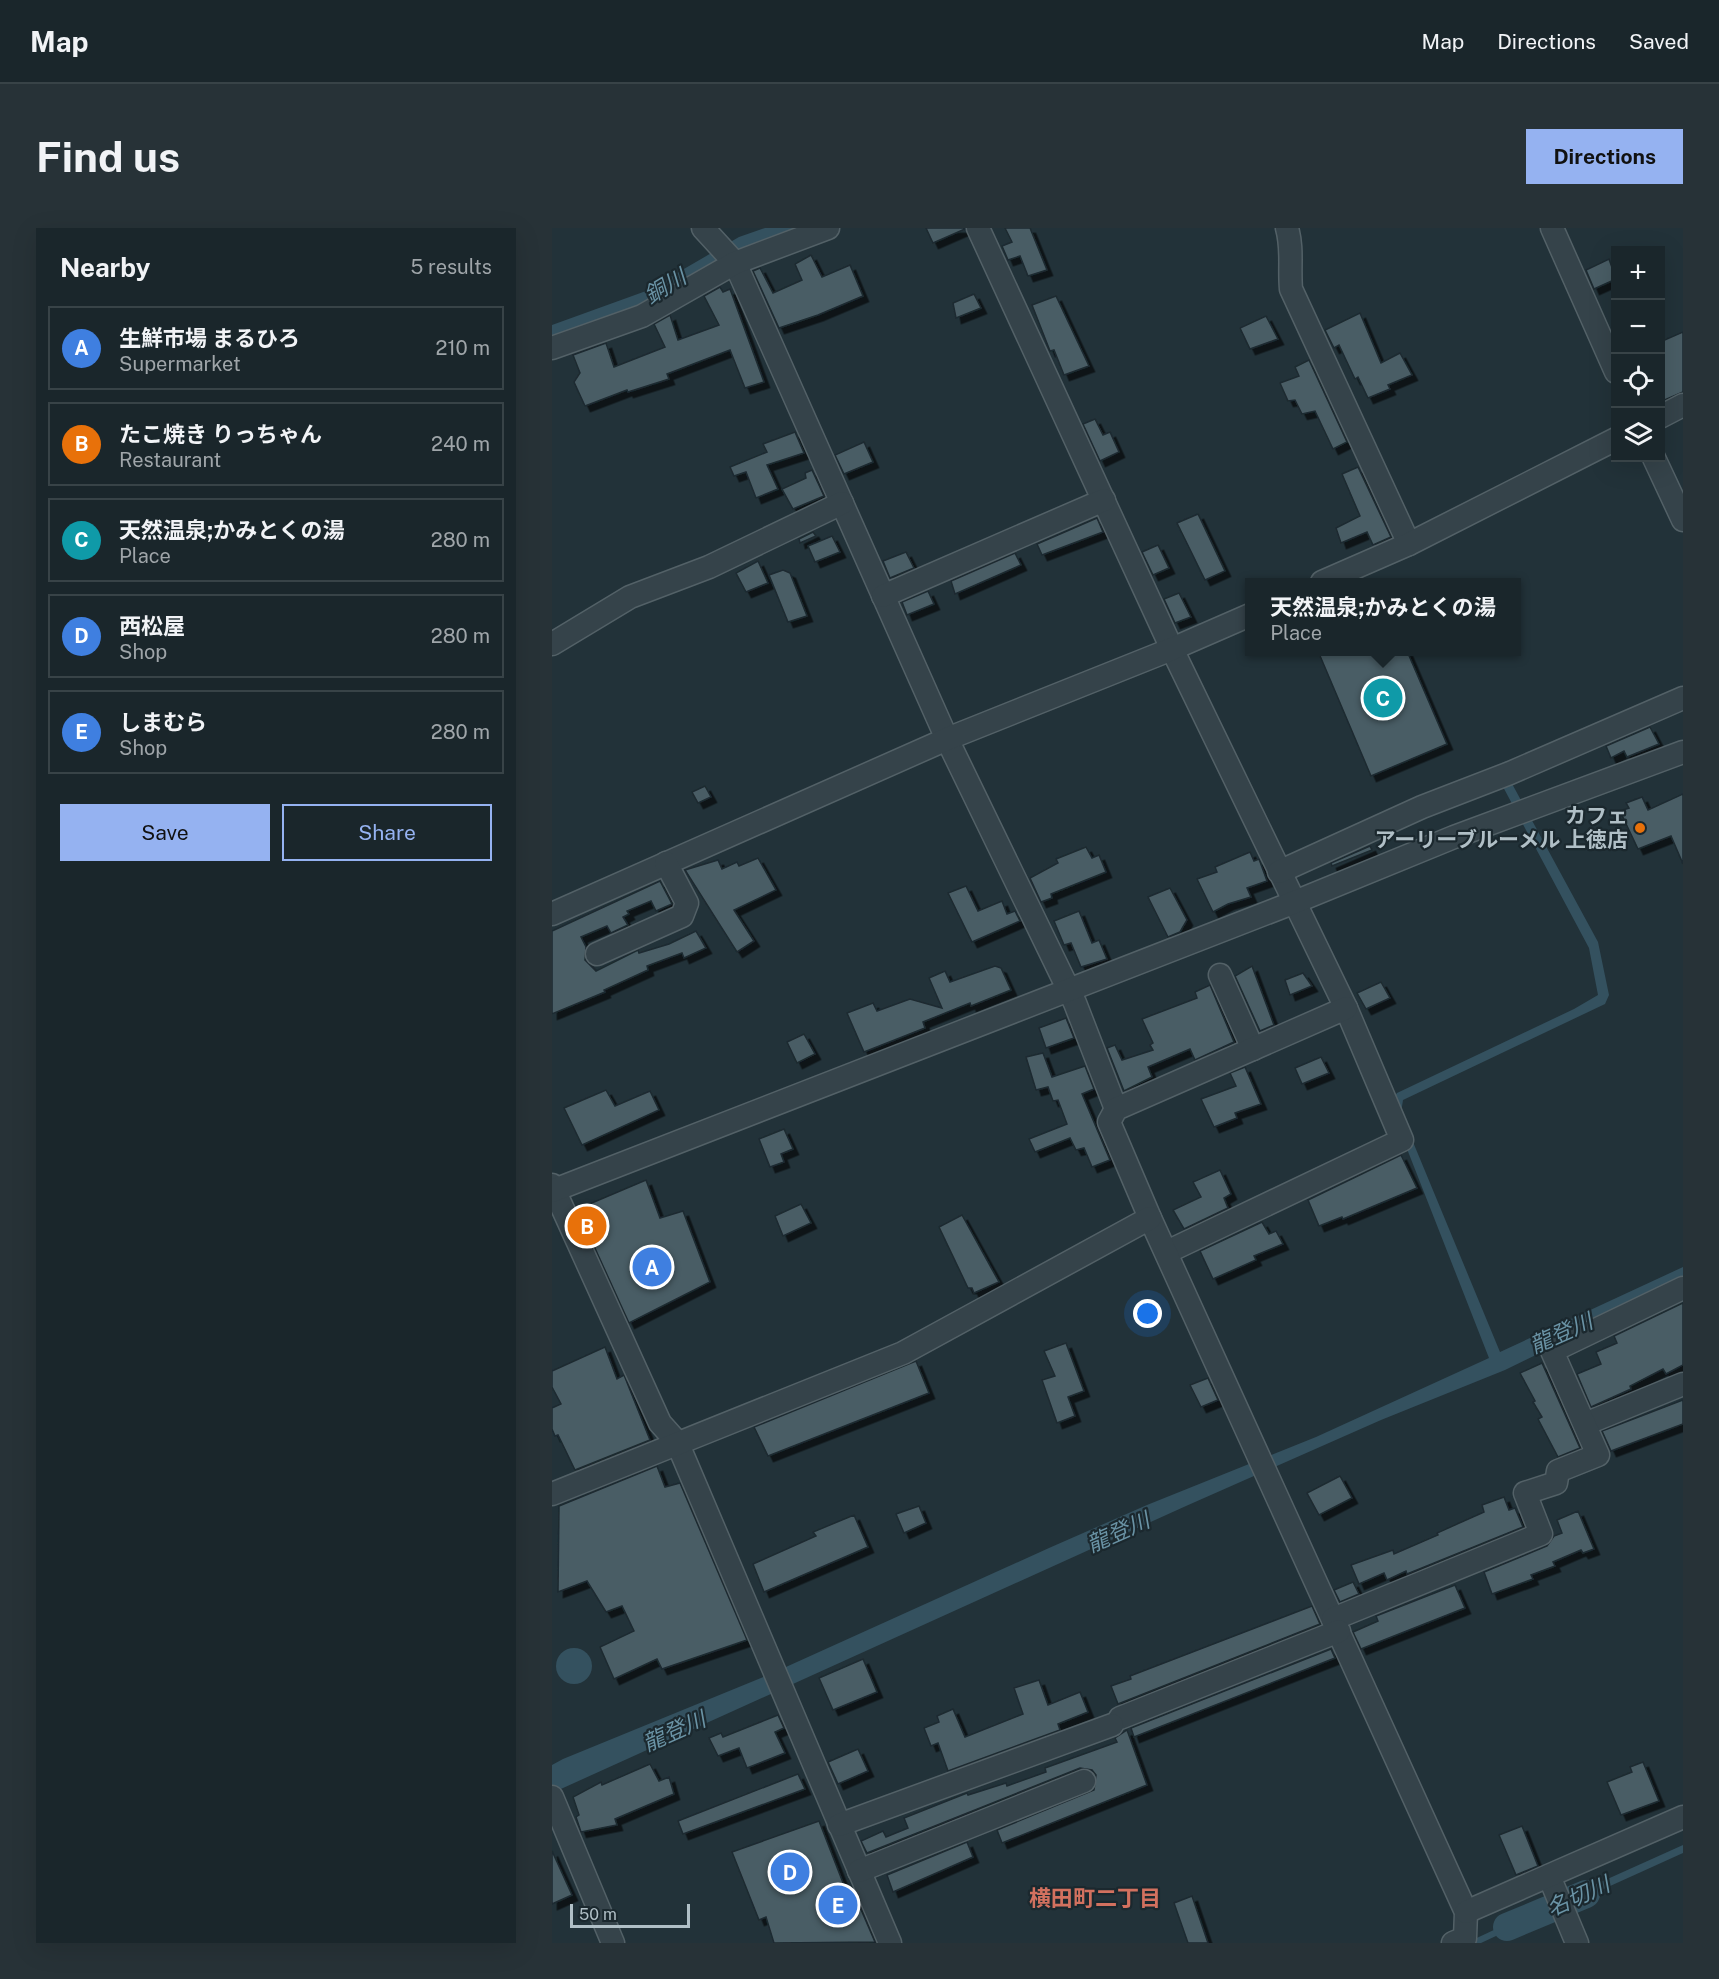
<!DOCTYPE html>
<meta charset="utf-8">
<style>
:root{--surface:#1a262b;--page:#273237;--text:#f1f3f6;--muted:#9fa5a9;--line:#384347;--accent:#95b2f1}
body{margin:0;font-family:"Public Sans","Noto Sans JP",sans-serif;background:var(--page);color:var(--text)}
.controls{position:absolute;right:18px;top:18px;display:grid;overflow:hidden;border-radius:0px;box-shadow:0 6px 24px #0002}
.controls button{width:54px;height:54px;display:grid;place-items:center;padding:0;border:0;border-bottom:2px solid var(--line);background:var(--surface);color:var(--text);font:30px sans-serif}
.scale{position:absolute;left:18px;bottom:15px;width:120px;box-sizing:border-box;padding-left:6px;border:3px solid #b0bfc6;border-top:0;font-size:16px;line-height:21px;white-space:nowrap;color:#b0bfc6;-webkit-text-stroke:4px #1b282e;paint-order:stroke}
.you{position:absolute;left:596px;top:1086px;width:21px;height:21px;margin:-15px;border:4px solid #fff;border-radius:50%;background:#1a73e8;box-shadow:0 0 0 9px #1a73e833}
.badge{display:grid;place-items:center;width:39px;height:39px;border-radius:50%;background:var(--accent);color:#fff;font-size:20px;font-weight:700}
.pin{position:absolute;translate:-50% -50%;border:3px solid #fff;box-shadow:0 2px 6px #0006}
.popup{position:absolute;left:693px;top:350px;width:276px;height:78px;box-sizing:border-box;display:grid;place-content:center;border-radius:0px;background:var(--surface);filter:drop-shadow(0 2px 4px #0005);font-size:20px;white-space:nowrap;color:var(--muted)}
.popup b{font-size:22px;color:var(--text)}
.popup::after{content:'';position:absolute;left:50%;top:100%;margin-left:-12px;border:12px solid transparent;border-top-color:var(--surface)}
.list{margin:0;padding:0;list-style:none}
h2{display:flex;justify-content:space-between;align-items:center;height:78px;margin:0;padding:0 24px;font-size:26px}
h2 small{font-size:20px;font-weight:400;color:var(--muted)}
.list li{display:grid;grid-template-columns:39px 1fr auto;gap:18px;align-items:center;box-sizing:border-box;height:84px;margin:0 12px 12px;padding:0 12px;border:2px solid var(--line);border-radius:0px}
.list b{display:block;font-size:22px;white-space:nowrap}
.list p{margin:0;font-size:20px;white-space:nowrap;color:var(--muted)}
.list em{font-size:20px;font-style:normal;color:var(--muted)}
.actions{display:flex;gap:12px;padding:18px 24px}
.actions a{flex:1;padding:14px 0;border:2px solid var(--accent);border-radius:0px;text-align:center;font-size:21px;color:var(--accent)}
.actions .main{background:var(--accent);color:#111}
.icon{flex:none;width:33px;height:33px;fill:none;stroke:currentColor;stroke-width:2;stroke-linecap:round;stroke-linejoin:round}
.map{position:relative;flex:none;width:1131px;height:1715px;overflow:hidden;border-radius:0px}
header{display:flex;align-items:center;gap:36px;box-sizing:border-box;height:84px;padding:0 30px;background:var(--surface);border-bottom:2px solid var(--line)}
header strong{font-size:28px}
nav{display:flex;gap:33px;margin-inline-start:auto;font-size:21px}
.intro{display:flex;align-items:center;justify-content:space-between;box-sizing:border-box;height:144px;padding:0 36px}
h1{margin:0;font-size:42px}
.button{padding:15px 27px;border-radius:0px;background:var(--accent);color:#111;font-size:21px;font-weight:700}
main{display:flex;gap:36px;padding:0 36px}
aside{flex:1;background:var(--surface);border-radius:0px;box-shadow:0 6px 24px #0002}
.map>svg:first-child{display:block}
.water{fill:#34515f}
.lines{fill:none;stroke-linecap:round;stroke-linejoin:round}
.river{stroke:#34515f;stroke-width:28}
.building{fill:#4a5d65;stroke:#1d2a30;stroke-width:1.5;filter:url(#shadow)}
.minor-casing{stroke:#536167;stroke-width:25}
.minor{stroke:#35434a;stroke-width:22}
.food-dot{fill:#e8710a;stroke:#1b282e;stroke-width:2}
.labels{text-anchor:middle;stroke-width:4.5;stroke-linejoin:round;paint-order:stroke}
.poi-label{font-size:21px;font-weight:bold;fill:#b0bfc6;stroke:#1b282e;text-anchor:end}
.water-label{font-size:22px;font-style:italic;fill:#6a93a5;stroke:#1b282e}
.neighbourhood-label{font-size:22px;font-weight:bold;fill:#d2715f;stroke:#1b282e}
</style>
<header>
<strong>Map</strong>
<nav><a>Map</a><a>Directions</a><a>Saved</a></nav>
</header>
<div class="intro"><h1>Find us</h1><a class="button">Directions</a></div>
<main>
<aside>
<h2>Nearby<small>5 results</small></h2>
<ul class="list">
<li><span class="badge" style="background:#3f7fe0">A</span><div><b>生鮮市場 まるひろ</b><p>Supermarket</p></div><em>210 m</em></li>
<li><span class="badge" style="background:#e8710a">B</span><div><b>たこ焼き りっちゃん</b><p>Restaurant</p></div><em>240 m</em></li>
<li><span class="badge" style="background:#0f9aa8">C</span><div><b>天然温泉;かみとくの湯</b><p>Place</p></div><em>280 m</em></li>
<li><span class="badge" style="background:#3f7fe0">D</span><div><b>西松屋</b><p>Shop</p></div><em>280 m</em></li>
<li><span class="badge" style="background:#3f7fe0">E</span><div><b>しまむら</b><p>Shop</p></div><em>280 m</em></li>
</ul>
<div class="actions"><a class="main">Save</a><a>Share</a></div>
</aside>
<div class="map">
<svg width="1131" height="1715" viewBox="0 0 1131 1715">
<defs>
<filter id="shadow"><feDropShadow dx="5.5" dy="5.5" stdDeviation="0" flood-color="#0009"/></filter>
</defs>
<rect width="100%" height="100%" fill="#223239"/>
<g class="water">
<path d="M213,0H255L105,73L0,113V97L94,63L187,9Z"/>
<path d="M958,552L1046,714L1057,767L1053,776L851,872L849,885L948,1124L1131,1039V1055L953,1142L829,1192L634,1278L0,1565V1537L11,1531L214,1448L497,1320L595,1277L764,1209L937,1130L837,875L845,865L1022,781L1046,767L1037,720L949,555Z"/>
<circle cx="22" cy="1438" r="18"/>
<path d="M1131,1617V1625L1014,1678L1011,1671Z"/>
<path d="M989,1680L991,1686L929,1715H914Z"/>
</g>
<g class="lines">
<path class="river" d="M955,1699L1034,1666"/>
</g>
<g class="building">
<path d="M374,0H413V1L381,15Z"/>
<path d="M453,0H478L495,42L476,48L468,28L456,32L450,18L460,14Z"/>
<path d="M259,27L270,49L298,37L311,68L266,87L227,100L201,43L208,40L221,65L250,52L243,36Z"/>
<path d="M1057,31L1064,51L1042,61L1034,42Z"/>
<path d="M168,59L171,64L178,61L212,154L193,160L178,122L115,146L117,151L76,164L75,162L33,178L22,154L28,145L21,127L54,115L62,139L113,119L102,96L118,87L126,112L167,97L152,68Z"/>
<path d="M422,66L429,80L404,90L401,75Z"/>
<path d="M504,68L537,138L512,147L502,122L498,123L480,77Z"/>
<path d="M808,85L829,135L848,125L860,147L836,157L838,161L816,170L806,149L803,151L787,117L782,120L773,102Z"/>
<path d="M714,88L726,111L698,121L688,100Z"/>
<path d="M1131,104V164L1108,174V114Z"/>
<path d="M757,132L795,214L781,221L763,183L750,186L743,172L736,173L728,155L747,148L743,139Z"/>
<path d="M543,191L551,207L558,204L567,224L548,233L531,196Z"/>
<path d="M243,204L252,225L215,237L226,261L204,270L194,244L182,248L178,239L215,224L211,216Z"/>
<path d="M312,214L321,234L292,246L283,227Z"/>
<path d="M806,239L839,309L821,317L815,304L789,315L784,300L808,288L790,246Z"/>
<path d="M260,242L272,268L241,281L230,261L254,250L253,245Z"/>
<path d="M646,286L673,343L653,352L625,295Z"/>
<path d="M545,290L551,304L490,327L485,316Z"/>
<path d="M261,304L264,308L248,315L247,311Z"/>
<path d="M280,308L288,324L263,334L256,318Z"/>
<path d="M606,317L617,340L601,347L590,324Z"/>
<path d="M354,324L362,340L338,350L331,333Z"/>
<path d="M463,325L469,337L403,366L399,353Z"/>
<path d="M206,333L216,355L194,364L184,345Z"/>
<path d="M231,342L238,345L255,388L236,394L217,347Z"/>
<path d="M376,363L382,376L355,387L350,374Z"/>
<path d="M627,365L639,389L623,395L612,371Z"/>
<path d="M766,423H855L895,516L819,548Z"/>
<path d="M1098,499L1107,516L1075,529L1072,523L1059,530L1054,518Z"/>
<path d="M153,558L159,569L146,575L140,564Z"/>
<path d="M1131,566V636L1119,608L1086,621L1068,583L1077,580L1074,575L1090,569L1096,582Z"/>
<path d="M818,618L820,622L780,638L779,635Z"/>
<path d="M534,619L540,630L547,627L554,644L499,666L500,670L489,674L478,650L506,635L504,631Z"/>
<path d="M698,624L702,633L707,631L715,653L695,660L699,669L676,676L661,684L645,651L665,644L663,639Z"/>
<path d="M206,630L224,662L182,682L202,713L185,724L133,642L166,632L170,641L185,634L187,638Z"/>
<path d="M108,653L120,676L104,683L99,673L75,683L77,686L71,689L76,697L59,705L55,698L29,709L34,719L33,732L44,743L86,722L87,725L117,716L144,703L154,720L132,730L130,725L95,738L96,742L52,762L53,764L0,786V703Z"/>
<path d="M414,658L426,683L450,673L455,686L463,683L468,693L420,714L396,665Z"/>
<path d="M618,660L635,692L628,704L616,709L596,669Z"/>
<path d="M527,683L540,715L547,712L555,731L529,739L519,715L512,717L502,693Z"/>
<path d="M443,738L449,740L459,762L419,778L418,775L371,794L373,800L312,824L295,785L321,775L325,783L358,771L390,780L377,750L393,743L398,754Z"/>
<path d="M700,738L722,797L708,803L683,748Z"/>
<path d="M751,745L760,758L738,767L733,752Z"/>
<path d="M829,754L838,770L814,781L805,765Z"/>
<path d="M658,757L682,814L643,832L638,821L596,839L600,849L572,863L555,820L563,817L570,832L601,822L598,817L601,815L590,791L645,770L643,764Z"/>
<path d="M514,790L522,810L494,820L487,800Z"/>
<path d="M252,806L263,826L245,835L235,814Z"/>
<path d="M491,825L500,849L533,838L542,861L530,866L558,932L540,939L532,920L524,922L518,910L483,924L477,911L515,896L506,872L501,873L496,859L484,862L474,829Z"/>
<path d="M769,829L777,845L750,856L743,840Z"/>
<path d="M693,839L709,876L683,885L685,890L662,899L649,871L684,858L678,845Z"/>
<path d="M54,862L63,878L98,863L107,882L30,917L12,880Z"/>
<path d="M232,901L241,921L229,926L232,934L218,939L207,911Z"/>
<path d="M849,927L865,960L791,991L790,989L767,998L756,972Z"/>
<path d="M668,942L679,966L672,970L676,980L632,1001L621,982L649,969L641,954Z"/>
<path d="M94,952L108,990L131,983L158,1054L77,1095L27,985L37,982L35,977Z"/>
<path d="M249,976L259,995L231,1008L223,988Z"/>
<path d="M410,987L447,1054L422,1065L420,1060H416L387,999Z"/>
<path d="M710,994L717,1006L724,1003L731,1016L702,1028L704,1032L661,1051L648,1023Z"/>
<path d="M1131,1075V1137L1114,1146L1111,1141L1078,1158L1079,1161L1039,1179L1025,1146L1049,1136L1044,1124L1065,1115L1062,1108Z"/>
<path d="M514,1115L532,1163L516,1169L523,1188L505,1195L490,1152L503,1148L492,1123Z"/>
<path d="M53,1119L65,1151L72,1147L98,1212L23,1242L6,1207L3,1208L0,1201V1180L9,1176L0,1159V1143Z"/>
<path d="M364,1133L377,1165L216,1228L202,1199Z"/>
<path d="M990,1135L1028,1220L1006,1229L986,1191L990,1189L981,1174L983,1173L968,1145Z"/>
<path d="M656,1150L666,1172L649,1179L638,1157Z"/>
<path d="M1131,1172V1196L1059,1223L1050,1203Z"/>
<path d="M105,1238L113,1259L128,1255L195,1412L110,1441L105,1431L62,1451L48,1419L82,1403L70,1378L54,1384L35,1353L6,1364L7,1278Z"/>
<path d="M788,1248L800,1270L767,1287L755,1265Z"/>
<path d="M952,1269L957,1282L963,1280L971,1299L855,1346L854,1343L835,1352L832,1345L807,1356L799,1337L841,1322L842,1326L886,1307L885,1305L932,1284L930,1277Z"/>
<path d="M367,1278L374,1295L352,1305L344,1286Z"/>
<path d="M1026,1283L1042,1321L1031,1325L1029,1322L1001,1334L1003,1338L979,1347L981,1351L940,1366L932,1344L995,1318L1002,1308L1010,1305L1005,1292Z"/>
<path d="M302,1287L316,1319L212,1364L201,1336L264,1308L261,1304Z"/>
<path d="M801,1354L807,1366L788,1374L782,1362Z"/>
<path d="M903,1357L913,1380L809,1421L801,1404L826,1393L824,1388Z"/>
<path d="M760,1378L768,1396L566,1476L559,1458L579,1451L578,1448Z"/>
<path d="M779,1421L783,1430L582,1509L579,1500Z"/>
<path d="M311,1431L325,1464L281,1482L267,1450Z"/>
<path d="M487,1452L496,1477L528,1464L536,1484L506,1496L508,1502L396,1543L386,1515L379,1518L372,1500L387,1494L385,1488L401,1481L413,1509L471,1486L462,1460Z"/>
<path d="M226,1487L232,1500L223,1504L233,1525L195,1540L187,1520L166,1528L157,1510L169,1505L171,1509Z"/>
<path d="M575,1502L595,1557L450,1615L445,1602L542,1562L544,1547L540,1542L528,1540L315,1625L309,1613L331,1603L334,1609L356,1600L352,1590L415,1565L416,1567L454,1555L455,1558L494,1544L493,1540L565,1514L563,1510Z"/>
<path d="M306,1521L316,1543L286,1556L276,1534Z"/>
<path d="M1091,1534L1107,1573L1069,1587L1055,1554L1080,1544L1078,1539Z"/>
<path d="M98,1536L107,1553L117,1549L122,1566L63,1591L65,1597L29,1604L24,1589L27,1587L21,1569L49,1554L50,1557Z"/>
<path d="M246,1546L253,1561L131,1606L126,1593Z"/>
<path d="M267,1593L295,1665L301,1663L323,1714L222,1715L214,1689L207,1692L180,1624Z"/>
<path d="M970,1598L986,1638L964,1647L947,1607Z"/>
<path d="M415,1614L421,1629L341,1664L335,1647Z"/>
<path d="M0,1623L20,1667L0,1676Z"/>
<path d="M640,1668L656,1715H636L622,1675Z"/>
</g>
<g class="lines">
<defs>
<g id="minor">
<path d="M151,0L183,35L395,511L523,775L564,881"/>
<path d="M426,0L620,421L794,780L850,912L615,1024"/>
<path d="M735,0C741,21 737,39 739,61L857,316"/>
<path d="M1000,0L1064,144"/>
<path d="M0,120L90,88L183,35L276,0"/>
<path d="M1108,189L1131,177"/>
<path d="M1102,230L1131,292"/>
<path d="M770,354L857,316L1064,211"/>
<path d="M331,368L552,272"/>
<path d="M0,416L78,369L157,339L290,275"/>
<path d="M727,644L870,579L958,545L1131,470"/>
<path d="M0,686L395,511L620,421L698,387"/>
<path d="M45,726L130,688L135,675L114,635"/>
<path d="M668,747L701,821"/>
<path d="M794,780L564,881L557,894L598,990L914,1684L913,1710L901,1715"/>
<path d="M0,957L108,1195L125,1214L338,1715"/>
<path d="M0,963L743,674L902,609L1131,524"/>
<path d="M1033,1196L1131,1156"/>
<path d="M0,1266L351,1125L598,990"/>
<path d="M781,1391L989,1306L973,1265L1004,1255L1006,1243L1046,1227L1000,1123L1131,1060"/>
<path d="M568,1490L787,1403"/>
<path d="M0,1569L61,1715"/>
<path d="M287,1597L560,1497"/>
<path d="M307,1643L532,1553"/>
<path d="M997,1648L1025,1715"/>
<path d="M914,1684L1131,1589"/>
</g>
</defs>
<use href="#minor" class="minor-casing"/>
<use href="#minor" class="minor"/>
</g>
<circle class="food-dot" cx="1088" cy="600" r="6"/>
<g class="labels">
<g class="poi-label">
<text x="1076" y="595">カフェ<tspan x="1076" dy="24">アーリーブルーメル 上徳店</tspan></text>
</g>
<g class="water-label">
<text transform="translate(113 58) rotate(-31)" y="8">銅川</text>
<text transform="translate(1009 1105) rotate(-24)" y="8">龍登川</text>
<text transform="translate(566 1304) rotate(-24)" y="8">龍登川</text>
<text transform="translate(122 1503) rotate(-24)" y="8">龍登川</text>
<text transform="translate(1026 1668) rotate(-24)" y="8">名切川</text>
</g>
<g class="neighbourhood-label">
<text x="543" y="1678">横田町二丁目</text>
</g>
</g>
</svg>
<div class="controls">
<button>+</button>
<button>−</button>
<button><svg class="icon" aria-label="locate" viewBox="0 0 24 24"><circle cx="12" cy="12" r="6"/><path d="M12 2v4M12 18v4M2 12h4M18 12h4"/></svg></button>
<button><svg class="icon" aria-label="layers" viewBox="0 0 24 24"><path d="M12 4l9 5-9 5-9-5zM3 14l9 5 9-5"/></svg></button>
</div>
<div class="scale">50 m</div>
<div class="you"></div>
<div class="pin badge" style="left:100px;top:1039px;background:#3f7fe0">A</div>
<div class="pin badge" style="left:35px;top:998px;background:#e8710a">B</div>
<div class="pin badge" style="left:831px;top:470px;background:#0f9aa8">C</div>
<div class="popup"><b>天然温泉;かみとくの湯</b>Place</div>
<div class="pin badge" style="left:238px;top:1644px;background:#3f7fe0">D</div>
<div class="pin badge" style="left:286px;top:1677px;background:#3f7fe0">E</div>
</div>
</main>
